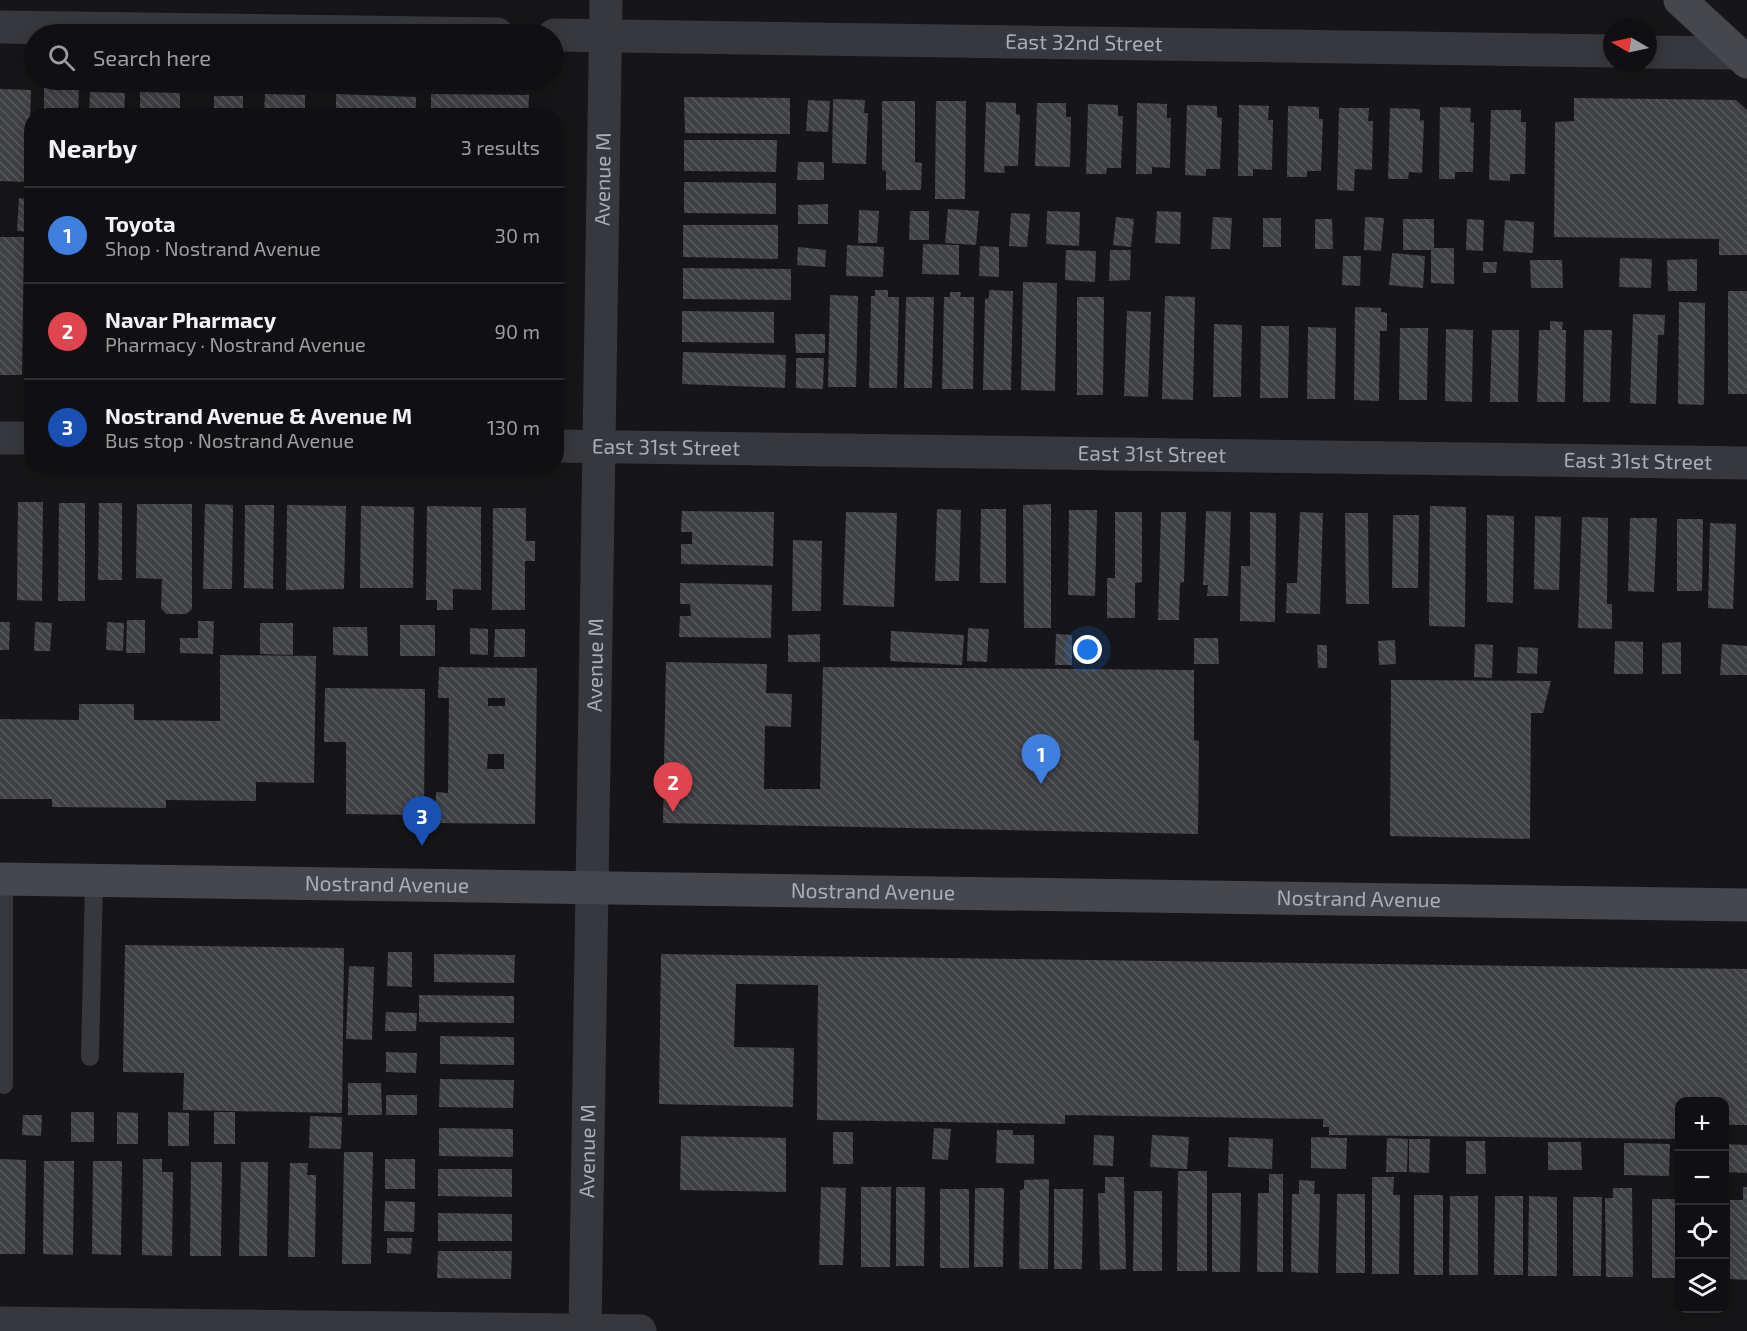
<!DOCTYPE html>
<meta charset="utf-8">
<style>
:root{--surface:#101012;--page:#1e1e20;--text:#f1f3f6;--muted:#9c9d9f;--line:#303032;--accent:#f2b134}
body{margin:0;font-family:"Exo 2",sans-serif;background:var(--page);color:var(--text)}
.controls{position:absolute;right:18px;bottom:18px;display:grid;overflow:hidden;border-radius:12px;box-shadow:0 3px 15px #0003}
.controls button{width:54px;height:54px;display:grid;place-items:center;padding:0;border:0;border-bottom:2px solid var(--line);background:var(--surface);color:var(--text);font:30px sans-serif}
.compass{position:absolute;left:1603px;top:18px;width:54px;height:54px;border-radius:50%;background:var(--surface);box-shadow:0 3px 15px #0003;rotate:279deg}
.you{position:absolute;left:1088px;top:650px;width:21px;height:21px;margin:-15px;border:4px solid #fff;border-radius:50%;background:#1a73e8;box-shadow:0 0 0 9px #1a73e833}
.badge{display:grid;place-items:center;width:39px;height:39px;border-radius:50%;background:var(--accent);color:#fff;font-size:20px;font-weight:700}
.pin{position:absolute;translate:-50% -50px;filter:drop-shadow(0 2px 3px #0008)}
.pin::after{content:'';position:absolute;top:32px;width:21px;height:18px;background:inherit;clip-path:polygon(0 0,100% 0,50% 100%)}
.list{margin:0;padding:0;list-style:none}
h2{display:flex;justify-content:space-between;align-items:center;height:78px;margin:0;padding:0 24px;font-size:26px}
h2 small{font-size:20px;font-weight:400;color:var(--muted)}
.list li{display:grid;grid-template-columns:39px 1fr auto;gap:18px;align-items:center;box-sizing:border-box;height:96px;padding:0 24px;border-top:2px solid var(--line)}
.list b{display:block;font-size:22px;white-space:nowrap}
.list p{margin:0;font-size:20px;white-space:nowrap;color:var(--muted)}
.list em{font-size:20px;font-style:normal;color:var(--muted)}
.icon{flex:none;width:33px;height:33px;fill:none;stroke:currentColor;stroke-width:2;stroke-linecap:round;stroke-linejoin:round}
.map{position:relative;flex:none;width:1747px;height:1331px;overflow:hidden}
.search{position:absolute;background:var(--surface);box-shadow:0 3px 15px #0003;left:24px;top:24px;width:540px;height:66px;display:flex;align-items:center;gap:15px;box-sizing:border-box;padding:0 21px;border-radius:33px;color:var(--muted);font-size:22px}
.panel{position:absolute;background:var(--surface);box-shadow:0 3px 15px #0003;left:24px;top:108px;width:540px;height:366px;border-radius:24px}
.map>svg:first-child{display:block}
.building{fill:url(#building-back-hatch);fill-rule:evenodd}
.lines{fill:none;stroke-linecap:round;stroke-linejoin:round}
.lane{stroke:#37383d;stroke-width:18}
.street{stroke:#37383d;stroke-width:33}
.secondary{stroke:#45474d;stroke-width:33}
.labels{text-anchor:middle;stroke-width:5;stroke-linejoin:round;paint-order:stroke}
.street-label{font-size:21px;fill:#a8adb8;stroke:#111113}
</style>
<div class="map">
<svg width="1747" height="1331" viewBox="0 0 1747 1331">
<defs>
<pattern id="building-back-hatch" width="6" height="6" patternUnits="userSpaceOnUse" patternTransform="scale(1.5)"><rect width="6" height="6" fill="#404145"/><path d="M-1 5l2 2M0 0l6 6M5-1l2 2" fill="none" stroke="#595a5e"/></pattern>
</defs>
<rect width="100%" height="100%" fill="#161618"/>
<g class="building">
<path d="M44,88L79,89L78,116H44Z"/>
<path d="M0,89L31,90L28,182L0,181Z"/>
<path d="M90,92L125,93L124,116H89Z"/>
<path d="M140,92L180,93V116H140Z"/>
<path d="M265,94L305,95V116H264Z"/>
<path d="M336,94L416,97V116H336Z"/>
<path d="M431,94L529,95L528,116H431Z"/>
<path d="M214,96H243V116H200V108H214Z"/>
<path d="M684,97L790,98V134L685,133Z"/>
<path d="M1574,98L1736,100L1747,110V255H1719V239L1554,237L1555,122L1574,121Z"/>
<path d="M833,99L865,100L864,113H868L866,164L832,163Z"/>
<path d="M808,100L830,101L828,132L806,131Z"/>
<path d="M882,101H915V162L922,163L921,190H886V171L882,170Z"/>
<path d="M936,101H966L965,199H935Z"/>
<path d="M986,102L1016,103V114L1020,115L1018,166H1004L1005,173L984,172Z"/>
<path d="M1037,103H1066V117H1071L1070,167L1035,166Z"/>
<path d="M1137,103L1167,104V118H1171L1170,168L1152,167V174H1136Z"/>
<path d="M1088,104L1118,105V116H1123L1121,168H1107L1106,174H1086Z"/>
<path d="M1187,105L1217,106V117L1222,118L1220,169H1206V176L1185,175Z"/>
<path d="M1239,105L1269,106L1268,120H1273L1272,170L1253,169V176H1238Z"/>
<path d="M1288,106L1319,107V119H1323L1321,171H1307V177H1287Z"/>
<path d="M1440,107L1471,108L1470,122L1474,123L1473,172H1455V179H1439Z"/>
<path d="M1339,108H1369L1368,121H1373L1372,170L1355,169L1354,191L1337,190Z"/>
<path d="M1390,108L1420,109V121L1424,120L1422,173L1409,172L1408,179H1388Z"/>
<path d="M1491,110H1521V122H1526L1525,174H1510V181L1489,180Z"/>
<path d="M684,140H777L776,172L684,171Z"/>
<path d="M798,162H824V180H797Z"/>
<path d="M684,182L776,183V214L684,213Z"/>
<path d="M19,198L32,199V232L17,231Z"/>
<path d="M828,204V224H798V205Z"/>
<path d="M948,209L979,211L976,245L945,243Z"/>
<path d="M859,210L879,211L877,243H858Z"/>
<path d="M910,211H929V240H909Z"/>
<path d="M1047,211L1080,212L1079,246L1046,244Z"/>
<path d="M1157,211L1181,212L1180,244L1155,243Z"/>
<path d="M1011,213L1030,214L1027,247L1009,246Z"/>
<path d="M1116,217L1134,219L1131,247L1113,245Z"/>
<path d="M1213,217L1232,218L1230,249H1211Z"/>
<path d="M1365,217L1384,218L1381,251L1364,250Z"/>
<rect x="1263" y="218" width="18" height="29"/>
<path d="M1315,219H1332L1333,249H1315Z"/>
<path d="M1403,219H1434V248H1454V284L1431,283V250H1403Z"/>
<path d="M1467,219L1484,220L1483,251L1466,250Z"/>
<path d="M1505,220L1534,222L1533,253L1503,251Z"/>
<path d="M683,225H778V259L683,257Z"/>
<path d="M0,237H24L22,375H0Z"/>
<path d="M923,244L959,245V275L922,274Z"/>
<path d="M847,245L884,247L883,277L846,276Z"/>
<path d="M980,246L999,247V277L979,276Z"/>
<path d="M798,247L826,250L825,267L797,265Z"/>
<path d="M1066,250L1096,251L1095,282L1065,280Z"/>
<path d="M1110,250H1131L1130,280L1109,281Z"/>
<path d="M1392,253L1425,256L1423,288L1389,285Z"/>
<path d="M1343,256H1361L1360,286L1342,285Z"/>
<path d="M1620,258L1652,259L1651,288L1619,287Z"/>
<path d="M1697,259V291H1668L1667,260Z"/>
<path d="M1530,260H1562L1563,288H1531Z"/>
<path d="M1483,262H1497L1496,273H1483Z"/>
<path d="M683,268L791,269V300L683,299Z"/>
<path d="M1023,282L1057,283L1055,391L1021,390Z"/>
<path d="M875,290H888V297H899L897,388H869L871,296H875Z"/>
<path d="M989,290L1013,291L1011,390H983L985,299L989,298Z"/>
<rect x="1728" y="291" width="19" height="103"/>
<path d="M950,292H961L960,297H974L973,389H942L944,297H950Z"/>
<path d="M830,295L858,296L856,387H828Z"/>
<path d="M1165,296L1195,297L1193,400L1162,399Z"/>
<path d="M906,297H934L932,388H904Z"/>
<path d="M1077,297H1104L1103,395H1077Z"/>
<path d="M1679,302L1705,303L1704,405L1678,404Z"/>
<path d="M1355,307L1381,308V312L1387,313V331H1380L1379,401L1354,400Z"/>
<path d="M682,311L774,312V343L682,342Z"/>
<path d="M1127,311L1151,312L1148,397L1124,396Z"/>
<path d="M1633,314L1665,315L1664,335H1658L1656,404L1630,403Z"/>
<path d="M1550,321L1563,322L1562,330H1566L1565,402H1537L1539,330H1550Z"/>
<path d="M1214,324L1242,325L1241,397H1213Z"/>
<path d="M1261,326H1289L1288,398H1260Z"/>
<path d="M1308,327L1336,328L1335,399H1307Z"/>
<path d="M1400,328H1428L1427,400H1399Z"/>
<path d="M1446,329L1473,330L1472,402L1445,401Z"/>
<path d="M1492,330H1519L1518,402H1490Z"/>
<path d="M1584,330H1612L1610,402H1583Z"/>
<path d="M795,334H825V353H796Z"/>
<path d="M683,352L786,355L785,388L682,384Z"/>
<path d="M796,358H824L823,389L796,388Z"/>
<path d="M18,502H43L42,601L17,600Z"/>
<path d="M59,503H85V601H58Z"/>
<path d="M99,503H122V580H98Z"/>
<path d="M137,504H192V609L186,614H166L161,608L162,579L136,578Z"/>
<path d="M205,504L233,505L232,589H203Z"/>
<path d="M1051,504V628H1024L1023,505Z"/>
<path d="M245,505H274L273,589L244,588Z"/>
<path d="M287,505L346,506L344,589L286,590Z"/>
<path d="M361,506L414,507L413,588H360Z"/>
<path d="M427,506L481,507V590L453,589V610H437V600H426Z"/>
<path d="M1430,506L1466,507L1465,627L1429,626Z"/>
<path d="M493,508H526V541H535V561H525V610H492Z"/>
<path d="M937,509L961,510L959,581H935Z"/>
<path d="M981,509H1006V583H980Z"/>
<path d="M1069,510H1097L1095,596L1068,595Z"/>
<path d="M682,511L774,512L773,566L681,564V544H692V532H681Z"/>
<path d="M1206,511L1231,512L1228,596H1207L1208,585H1203Z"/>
<path d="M846,512L897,513L894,607L843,605Z"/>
<path d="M1115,512H1142V582L1135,583V618H1107V578H1115Z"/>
<path d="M1161,512H1186L1184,582L1180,583L1179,620H1158Z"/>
<path d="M1250,512L1276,513L1275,622L1240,621L1241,566H1250Z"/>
<path d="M1300,512L1323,513L1320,614L1286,613L1287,583H1297Z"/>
<path d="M1345,513H1368L1369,604H1346Z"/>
<path d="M1393,515H1419L1418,588H1392Z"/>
<path d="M1487,515L1514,516L1513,603L1487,602Z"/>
<path d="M1535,516L1561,517L1559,590L1534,589Z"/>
<path d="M1582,517L1608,518L1607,604H1612V629L1578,628Z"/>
<path d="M1630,518H1657L1654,592L1628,591Z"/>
<path d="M1677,519H1703L1702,591H1677Z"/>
<path d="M1710,523L1736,524L1733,609L1708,608Z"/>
<path d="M793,540L822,541L821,611H792Z"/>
<path d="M680,583L772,585L771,638L679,637L680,616H691L690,604H680Z"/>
<path d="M127,620H145V653H126Z"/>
<path d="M198,621H214L213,654L180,653V638H198Z"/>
<path d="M0,622H10L9,650H0Z"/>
<path d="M35,622L52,623L50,651H34Z"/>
<path d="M107,622L124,623L123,651L106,650Z"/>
<path d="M260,623H293V655L260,654Z"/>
<rect x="400" y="625" width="35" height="31"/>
<path d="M333,627H367L368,656L333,655Z"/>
<path d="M470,628L488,629V655L470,654Z"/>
<path d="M968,628L989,629L987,662L967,661Z"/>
<path d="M495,629H525V657H494Z"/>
<path d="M891,631L964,635L962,665L890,661Z"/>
<path d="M820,634V662H788V635Z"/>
<path d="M1056,634L1072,635V665H1055Z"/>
<path d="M1194,638H1218L1219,664H1194Z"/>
<path d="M1395,640L1396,664L1379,665L1378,641Z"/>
<path d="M1615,641L1643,642V674H1614Z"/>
<path d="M1681,642V674H1662V643Z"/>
<path d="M1475,644L1493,645L1492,678L1474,677Z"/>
<path d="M1722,644L1747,646V675H1720Z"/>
<path d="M1317,645H1327V668H1318Z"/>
<path d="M1518,647L1538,648L1537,674L1517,673Z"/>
<path d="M220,655L316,656L314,783L256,782V801L166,800V808L52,807V799H0V719L79,720V704H134V720L220,721Z"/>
<path d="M666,662L767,664L766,693L792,694L791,727L765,726L764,789H820L823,667L1194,670V740L1199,741L1198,834L663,823Z"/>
<path d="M439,667L537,668L535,824L435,823L436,792L448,793L449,698H438ZM488,698H505V706H488ZM488,754H504V769H487Z"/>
<path d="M1391,680L1551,681L1543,713H1531L1530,839L1390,836Z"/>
<path d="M325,688L425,689L424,815L346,814V742H324Z"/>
<path d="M125,945L344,948L342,1113L183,1110L184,1073L123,1072Z"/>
<path d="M388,952H412V987L387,986Z"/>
<path d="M434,954L515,955L514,983L434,982Z"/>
<path d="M661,954L1747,969V1125H1724V1102H1680V1139L1329,1135V1127H1323V1119L1065,1115V1124L817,1120L818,985L736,984L734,1047L794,1048L793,1107L659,1104Z"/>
<path d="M349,966L374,967L372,1040L346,1039Z"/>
<path d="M419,995L514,996V1023L419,1022Z"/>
<path d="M386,1012L417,1013L416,1031H385Z"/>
<path d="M440,1036L514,1037V1065L440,1064Z"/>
<path d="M386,1052L417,1053L416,1073L386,1072Z"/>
<path d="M440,1079L514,1080L513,1108L439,1107Z"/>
<path d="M348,1083H381L382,1115H348Z"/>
<rect x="386" y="1095" width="31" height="20"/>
<rect x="71" y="1112" width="23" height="30"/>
<path d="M117,1112L138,1113V1144H117Z"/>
<path d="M168,1112L189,1113V1146H168Z"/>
<rect x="214" y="1112" width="21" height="32"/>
<path d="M23,1115H42L41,1136L22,1135Z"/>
<path d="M310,1116L342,1117L341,1149L309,1148Z"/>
<path d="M439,1128L513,1129V1157L439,1156Z"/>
<path d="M934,1128L951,1129L948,1160L932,1159Z"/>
<path d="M997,1130H1013V1135H1034V1164L996,1163Z"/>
<rect x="833" y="1132" width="20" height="32"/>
<path d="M1094,1135L1114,1136L1113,1166L1093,1165Z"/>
<path d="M1152,1135L1189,1137L1187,1169L1150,1167Z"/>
<path d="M681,1136L786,1138V1192L680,1190Z"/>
<path d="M1229,1137L1273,1139L1272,1169L1228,1167Z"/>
<path d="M1311,1137L1347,1138L1346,1169L1311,1168Z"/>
<path d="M1387,1138L1408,1139L1407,1172H1386Z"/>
<path d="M1409,1139H1430L1429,1173L1409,1172Z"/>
<path d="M1466,1141H1485L1486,1174H1466Z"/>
<path d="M1548,1142H1581L1582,1170H1548Z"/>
<path d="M1624,1143L1670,1144L1669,1176L1624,1175Z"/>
<path d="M1724,1144L1747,1145V1173L1724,1172Z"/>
<path d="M344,1152H373L371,1264H342Z"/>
<path d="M0,1159L26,1160L25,1254H0Z"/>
<path d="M143,1159H162V1172H173L172,1256L142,1255Z"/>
<rect x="385" y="1159" width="30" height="30"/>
<path d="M44,1161H74L73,1255L43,1254Z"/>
<path d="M93,1161H122L121,1255L92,1254Z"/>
<path d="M191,1162H222L221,1256H190Z"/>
<path d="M241,1162H268L267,1256H239Z"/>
<path d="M290,1163H308L307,1175H316L315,1257H288Z"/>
<path d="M438,1169H512V1197L438,1196Z"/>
<path d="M1178,1171H1207V1271H1177Z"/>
<path d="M1269,1174H1283V1272H1257L1258,1193H1269Z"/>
<path d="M1105,1177H1124L1126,1269L1100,1270L1098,1193H1105Z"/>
<path d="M1372,1177H1394L1393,1195H1400L1399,1274H1372Z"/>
<path d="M1049,1179L1048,1269H1019L1020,1190L1024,1189V1180Z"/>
<path d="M1299,1180L1315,1181L1314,1194H1320L1318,1273L1291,1272L1292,1194H1299Z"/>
<path d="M821,1187L846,1188L843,1265H819Z"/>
<path d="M861,1187H891L890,1267H861Z"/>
<path d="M896,1187H925L924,1266H896Z"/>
<path d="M1743,1187H1747V1280L1730,1279V1200H1743Z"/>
<path d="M975,1188H1004L1003,1267H974Z"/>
<path d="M1613,1188H1632L1633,1277H1606L1605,1198H1613Z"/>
<rect x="940" y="1189" width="29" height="79"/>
<path d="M1054,1189H1083L1082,1269H1054Z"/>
<path d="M1134,1191H1162V1271H1133Z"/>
<path d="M1212,1193H1241L1240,1272H1212Z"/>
<path d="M1337,1194H1365V1273H1336Z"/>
<rect x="1414" y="1195" width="29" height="80"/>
<path d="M1450,1196H1478V1275H1449Z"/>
<path d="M1495,1196H1523V1275H1494Z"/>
<path d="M1529,1196L1557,1197V1276H1528Z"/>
<path d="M1573,1197H1602L1601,1276H1573Z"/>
<rect x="1652" y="1199" width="28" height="79"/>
<path d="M385,1201L415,1202L414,1232L384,1231Z"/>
<path d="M438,1213L512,1214V1241H438Z"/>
<path d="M387,1238H412L411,1254L387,1253Z"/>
<path d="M438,1251H512L511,1279L437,1278Z"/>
</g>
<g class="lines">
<g class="lane">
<path d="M4,879V1085"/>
<path d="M90,1057L94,880"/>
</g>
<g class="street">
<path d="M0,27L497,34"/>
<path id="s1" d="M554,35L1612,51"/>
<path d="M1648,52L1737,53"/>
<path d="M0,438H32"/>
<path id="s2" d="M556,446L1747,463"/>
<path d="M0,1323L640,1331"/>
<path id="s3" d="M585,1331L606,0"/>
</g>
<g class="secondary">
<path d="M1680,0L1747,62"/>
<path id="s4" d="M0,879L1747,905"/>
</g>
</g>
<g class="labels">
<g class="street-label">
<text dy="7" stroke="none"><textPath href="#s1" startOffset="530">East 32nd Street</textPath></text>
<text dy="7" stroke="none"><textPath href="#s3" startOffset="1152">Avenue M</textPath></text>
<text dy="7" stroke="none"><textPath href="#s2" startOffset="110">East 31st Street</textPath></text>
<text dy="7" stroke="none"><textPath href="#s2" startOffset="596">East 31st Street</textPath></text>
<text dy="7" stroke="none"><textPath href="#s2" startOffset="1082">East 31st Street</textPath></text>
<text dy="7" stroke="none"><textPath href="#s3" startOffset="666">Avenue M</textPath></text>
<text dy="7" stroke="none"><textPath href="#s4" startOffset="387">Nostrand Avenue</textPath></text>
<text dy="7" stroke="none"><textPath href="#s4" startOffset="873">Nostrand Avenue</textPath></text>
<text dy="7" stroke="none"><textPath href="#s4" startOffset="1359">Nostrand Avenue</textPath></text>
<text dy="7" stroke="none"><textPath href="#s3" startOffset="180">Avenue M</textPath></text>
</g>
</g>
</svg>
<div class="controls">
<button>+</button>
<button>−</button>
<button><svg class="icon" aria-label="locate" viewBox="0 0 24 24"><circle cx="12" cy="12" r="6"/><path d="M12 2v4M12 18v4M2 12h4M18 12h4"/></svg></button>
<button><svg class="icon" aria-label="layers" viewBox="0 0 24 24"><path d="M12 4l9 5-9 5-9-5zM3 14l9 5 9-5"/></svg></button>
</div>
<svg class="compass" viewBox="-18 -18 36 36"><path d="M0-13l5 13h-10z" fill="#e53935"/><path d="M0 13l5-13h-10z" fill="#9c9d9f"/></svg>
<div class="you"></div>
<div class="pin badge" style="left:1041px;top:784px;background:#3f7fe0">1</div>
<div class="pin badge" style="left:673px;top:812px;background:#e0444e">2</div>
<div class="pin badge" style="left:422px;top:846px;background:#1a4fb4">3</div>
<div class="search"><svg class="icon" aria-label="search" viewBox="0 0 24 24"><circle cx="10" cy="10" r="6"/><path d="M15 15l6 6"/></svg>Search here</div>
<section class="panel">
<h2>Nearby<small>3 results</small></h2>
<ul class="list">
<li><span class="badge" style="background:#3f7fe0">1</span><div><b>Toyota</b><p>Shop · Nostrand Avenue</p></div><em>30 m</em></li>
<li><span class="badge" style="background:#e0444e">2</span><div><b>Navar Pharmacy</b><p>Pharmacy · Nostrand Avenue</p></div><em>90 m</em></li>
<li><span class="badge" style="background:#1a4fb4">3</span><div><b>Nostrand Avenue &amp; Avenue M</b><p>Bus stop · Nostrand Avenue</p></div><em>130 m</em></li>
</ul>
</section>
</div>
